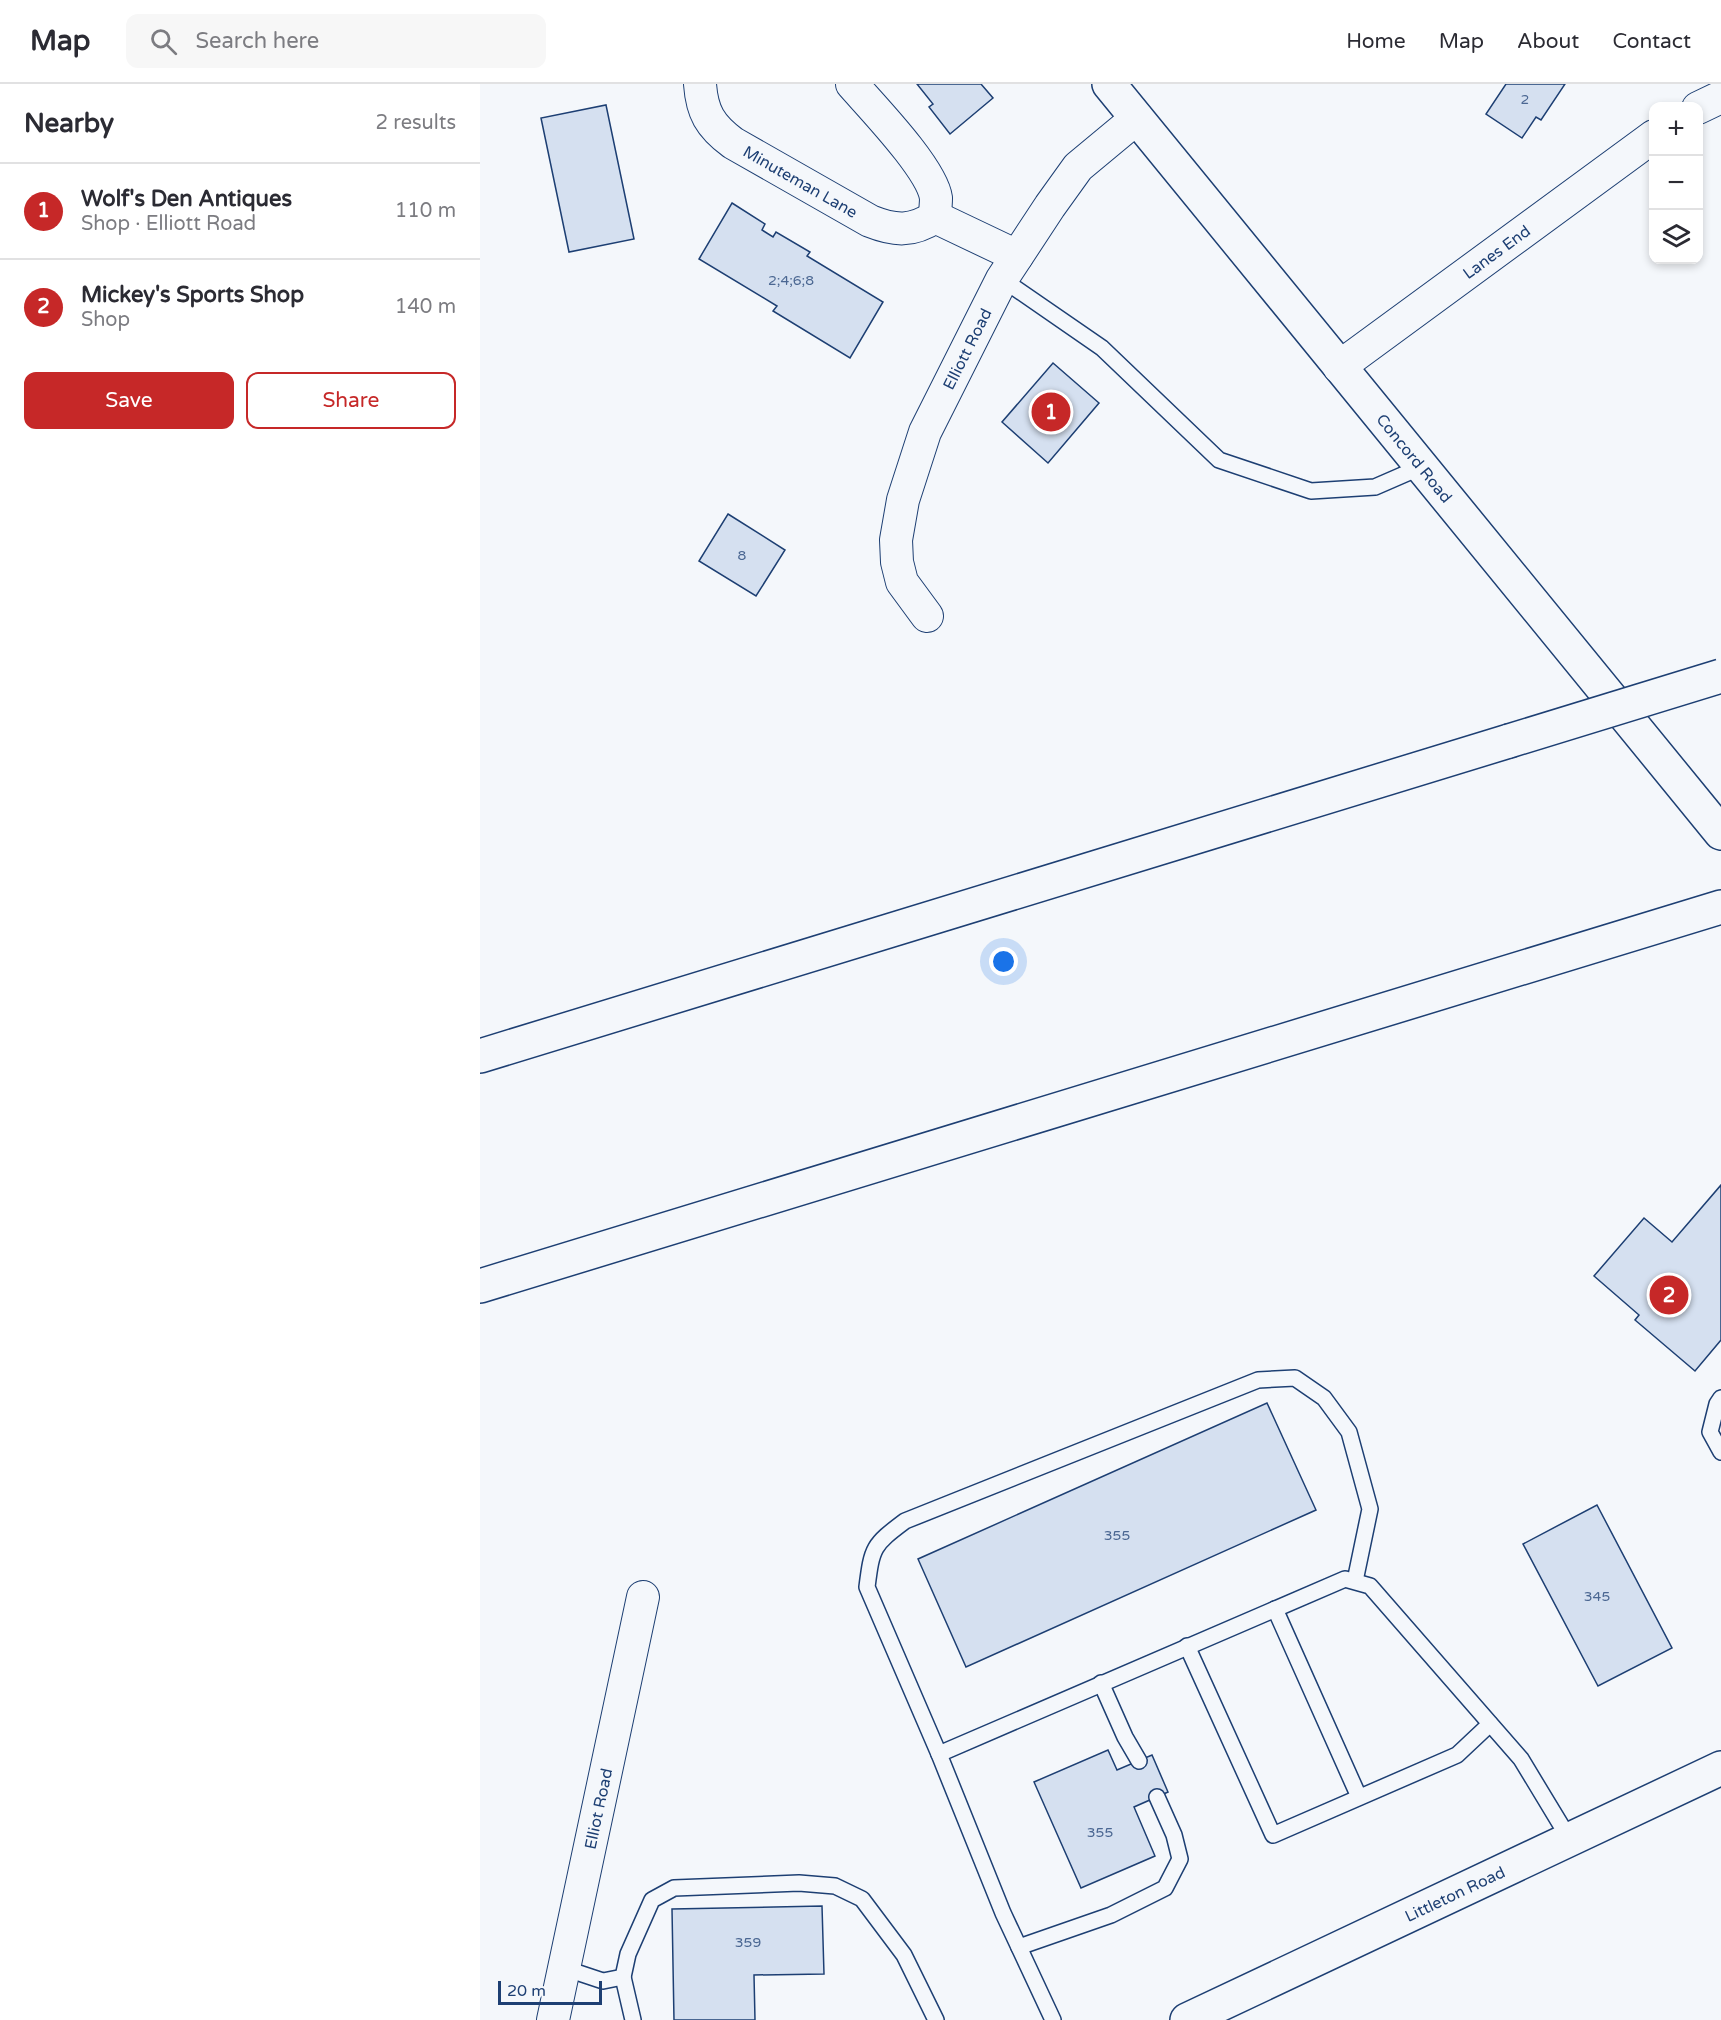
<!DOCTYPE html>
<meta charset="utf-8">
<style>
:root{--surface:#fff;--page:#f7f7f7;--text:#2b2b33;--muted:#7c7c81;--line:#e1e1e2;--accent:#c62828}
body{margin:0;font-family:"Varela Round",sans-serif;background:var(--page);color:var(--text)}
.controls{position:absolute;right:18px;top:18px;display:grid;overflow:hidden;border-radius:12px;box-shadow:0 3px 9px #0003}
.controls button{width:54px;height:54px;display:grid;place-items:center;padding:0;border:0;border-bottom:2px solid var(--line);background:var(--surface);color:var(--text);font:30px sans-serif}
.scale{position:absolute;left:18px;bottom:15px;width:104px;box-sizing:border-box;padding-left:6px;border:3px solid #1d3f73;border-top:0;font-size:16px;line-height:21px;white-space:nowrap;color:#1d3f73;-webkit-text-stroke:4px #f4f7fb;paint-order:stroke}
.you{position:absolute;left:524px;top:878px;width:21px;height:21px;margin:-15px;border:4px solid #fff;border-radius:50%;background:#1a73e8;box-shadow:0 0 0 9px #1a73e833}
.badge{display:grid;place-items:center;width:39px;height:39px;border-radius:50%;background:var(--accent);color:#fff;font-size:20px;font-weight:700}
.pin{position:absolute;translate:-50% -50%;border:3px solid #fff;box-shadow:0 2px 6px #0006}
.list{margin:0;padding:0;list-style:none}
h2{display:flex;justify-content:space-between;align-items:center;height:78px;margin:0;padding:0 24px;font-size:26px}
h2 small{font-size:20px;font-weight:400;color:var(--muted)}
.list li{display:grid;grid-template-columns:39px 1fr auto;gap:18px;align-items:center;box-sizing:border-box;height:96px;padding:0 24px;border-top:2px solid var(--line)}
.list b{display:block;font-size:22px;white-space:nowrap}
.list p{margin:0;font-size:20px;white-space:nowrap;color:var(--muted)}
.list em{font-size:20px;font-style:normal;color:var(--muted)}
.actions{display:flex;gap:12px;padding:18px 24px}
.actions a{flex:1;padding:14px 0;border:2px solid var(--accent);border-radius:12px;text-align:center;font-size:21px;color:var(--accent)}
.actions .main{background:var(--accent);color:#fff}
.icon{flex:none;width:33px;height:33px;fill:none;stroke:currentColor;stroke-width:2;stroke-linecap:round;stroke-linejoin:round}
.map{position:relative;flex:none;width:1241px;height:1936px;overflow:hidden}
header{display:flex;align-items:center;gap:36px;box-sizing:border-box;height:84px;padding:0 30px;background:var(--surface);border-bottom:2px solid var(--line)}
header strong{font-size:28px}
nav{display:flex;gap:33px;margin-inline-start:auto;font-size:21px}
.search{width:420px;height:54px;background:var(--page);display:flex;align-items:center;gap:15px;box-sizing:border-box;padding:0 21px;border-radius:12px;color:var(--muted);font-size:22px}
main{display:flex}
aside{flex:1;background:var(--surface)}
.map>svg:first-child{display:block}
.building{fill:#d5e0f0;stroke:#1d3f73;stroke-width:1.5}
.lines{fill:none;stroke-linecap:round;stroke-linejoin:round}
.service-casing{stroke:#1d3f73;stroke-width:18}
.minor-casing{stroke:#1d3f73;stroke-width:34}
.secondary-casing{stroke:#1d3f73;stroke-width:36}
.primary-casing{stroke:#1d3f73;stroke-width:36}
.motorway-casing{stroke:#1d3f73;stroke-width:36}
.service{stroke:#f4f7fb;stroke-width:15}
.minor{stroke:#f4f7fb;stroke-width:32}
.secondary{stroke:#f4f7fb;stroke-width:33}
.primary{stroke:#f4f7fb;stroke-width:33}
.motorway{stroke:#f4f7fb;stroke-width:33}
.motorway-bridge-casing{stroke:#1d3f73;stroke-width:36;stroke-linecap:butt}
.motorway-bridge{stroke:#f4f7fb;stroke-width:33}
.labels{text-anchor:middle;stroke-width:4.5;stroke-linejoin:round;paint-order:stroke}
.number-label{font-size:14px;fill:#4b6792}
.street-label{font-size:16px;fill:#1d3f73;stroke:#f4f7fb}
</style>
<header>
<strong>Map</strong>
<div class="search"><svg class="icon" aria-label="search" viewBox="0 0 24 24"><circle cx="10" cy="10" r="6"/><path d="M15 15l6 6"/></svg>Search here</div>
<nav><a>Home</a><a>Map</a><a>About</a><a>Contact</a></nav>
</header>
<main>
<aside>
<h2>Nearby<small>2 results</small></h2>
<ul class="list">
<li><span class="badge">1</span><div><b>Wolf's Den Antiques</b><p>Shop · Elliott Road</p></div><em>110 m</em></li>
<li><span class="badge">2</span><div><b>Mickey's Sports Shop</b><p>Shop</p></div><em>140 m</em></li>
</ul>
<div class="actions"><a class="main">Save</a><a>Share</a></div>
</aside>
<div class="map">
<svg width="1241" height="1936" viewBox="0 0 1241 1936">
<rect width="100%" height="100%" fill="#f4f7fb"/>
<g class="building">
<path d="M437,0H501L513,14L470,50L449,23L453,20Z"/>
<path d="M1026,0H1085L1061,36L1056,33L1042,54L1006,30Z"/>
<path d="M126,21L154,155L89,168L61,34Z"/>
<path d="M252,119L285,140L282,146L293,153L296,148L330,168L327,172L403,218L370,274L293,227L297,222L219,175Z"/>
<path d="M573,279L619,319L568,379L522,338Z"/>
<path d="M248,430L305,466L276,512L219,477Z"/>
<path d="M1241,1101V1256L1215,1287L1155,1236L1159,1231L1114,1192L1164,1134L1192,1158Z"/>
<path d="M787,1319L836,1426L486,1583L438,1475Z"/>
<path d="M1117,1421L1192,1564L1118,1602L1043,1460Z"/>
<path d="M628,1666L637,1686L672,1671L688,1708L654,1723L675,1772L601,1804L554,1698Z"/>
<path d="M342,1822L344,1890L274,1891L275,1936H194L192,1825Z"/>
</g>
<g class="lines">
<defs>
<g id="service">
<path d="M522,195L622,264L739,376L831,407L895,403L941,383"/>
<path d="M1241,1314L1237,1320L1230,1348L1241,1368"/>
<path d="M795,1525L879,1713"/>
<path d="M707,1562L793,1751L977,1671L1010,1640"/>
<path d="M621,1599L645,1653L659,1677"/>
<path d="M459,1670L387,1503C392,1463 393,1461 425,1437L778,1296L815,1294L844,1314L869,1348L890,1425L875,1497"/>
<path d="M539,1863L631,1831L685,1804L700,1775L694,1751L677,1713"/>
<path d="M84,1884L123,1897L143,1893L148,1870L172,1816L194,1804L319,1799L355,1802L382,1815L424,1871L456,1936"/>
<path d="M143,1893L153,1936"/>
<path d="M573,1936L523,1829L459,1670L865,1495L890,1502L1041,1675L1090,1756"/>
</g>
<g id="minor">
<path id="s1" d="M220,0C222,28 230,42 253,59L390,137C415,147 432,148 455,133"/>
<path d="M372,0C393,24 452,85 456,114C456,120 455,127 455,133"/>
<path d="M1218,24L1241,13"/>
<path d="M455,133L537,172"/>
<path id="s2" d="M859,283L1174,52"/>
<path id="s3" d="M447,532L422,498L417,478L416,456L423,416L445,348L522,195L570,122L598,83L657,34"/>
<path id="s4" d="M73,1936L163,1513"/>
</g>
<g id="secondary">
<path id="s5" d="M629,0L1241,749"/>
</g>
<g id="primary">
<path id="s6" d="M707,1936L1241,1684"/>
</g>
<g id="motorway">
<path d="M0,972L1029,657"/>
<path d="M0,1202L1241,823"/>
</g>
</defs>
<use href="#service" class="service-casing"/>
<use href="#minor" class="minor-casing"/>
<use href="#secondary" class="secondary-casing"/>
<use href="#primary" class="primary-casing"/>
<use href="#motorway" class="motorway-casing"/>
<use href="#service" class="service"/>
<use href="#minor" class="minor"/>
<use href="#secondary" class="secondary"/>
<use href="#primary" class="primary"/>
<use href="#motorway" class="motorway"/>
<defs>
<path id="motorway-bridge" d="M1029,657L1241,592"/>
</defs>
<use href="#motorway-bridge" class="motorway-bridge-casing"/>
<use href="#motorway-bridge" class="motorway-bridge"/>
</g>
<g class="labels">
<g class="number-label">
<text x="1045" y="20">2</text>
<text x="311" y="201">2;4;6;8</text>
<text x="262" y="476">8</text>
<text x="637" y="1456">355</text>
<text x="1117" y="1517">345</text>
<text x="620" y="1753">355</text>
<text x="268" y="1863">359</text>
</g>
<g class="street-label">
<text dy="6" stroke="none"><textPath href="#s1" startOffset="148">Minuteman Lane</textPath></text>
<text dy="6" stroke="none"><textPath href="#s2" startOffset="195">Lanes End</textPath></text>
<text dy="6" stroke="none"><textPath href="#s3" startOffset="290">Elliott Road</textPath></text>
<text dy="6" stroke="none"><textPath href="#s5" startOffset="483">Concord Road</textPath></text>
<text dy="6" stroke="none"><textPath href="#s4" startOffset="216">Elliot Road</textPath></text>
<text dy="6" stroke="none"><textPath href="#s6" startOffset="296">Littleton Road</textPath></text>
</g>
</g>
</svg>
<div class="controls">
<button>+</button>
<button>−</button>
<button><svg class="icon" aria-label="layers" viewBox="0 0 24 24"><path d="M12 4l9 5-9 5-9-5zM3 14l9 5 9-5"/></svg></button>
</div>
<div class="scale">20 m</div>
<div class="you"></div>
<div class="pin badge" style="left:571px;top:328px">1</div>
<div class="pin badge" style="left:1189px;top:1211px">2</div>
</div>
</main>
